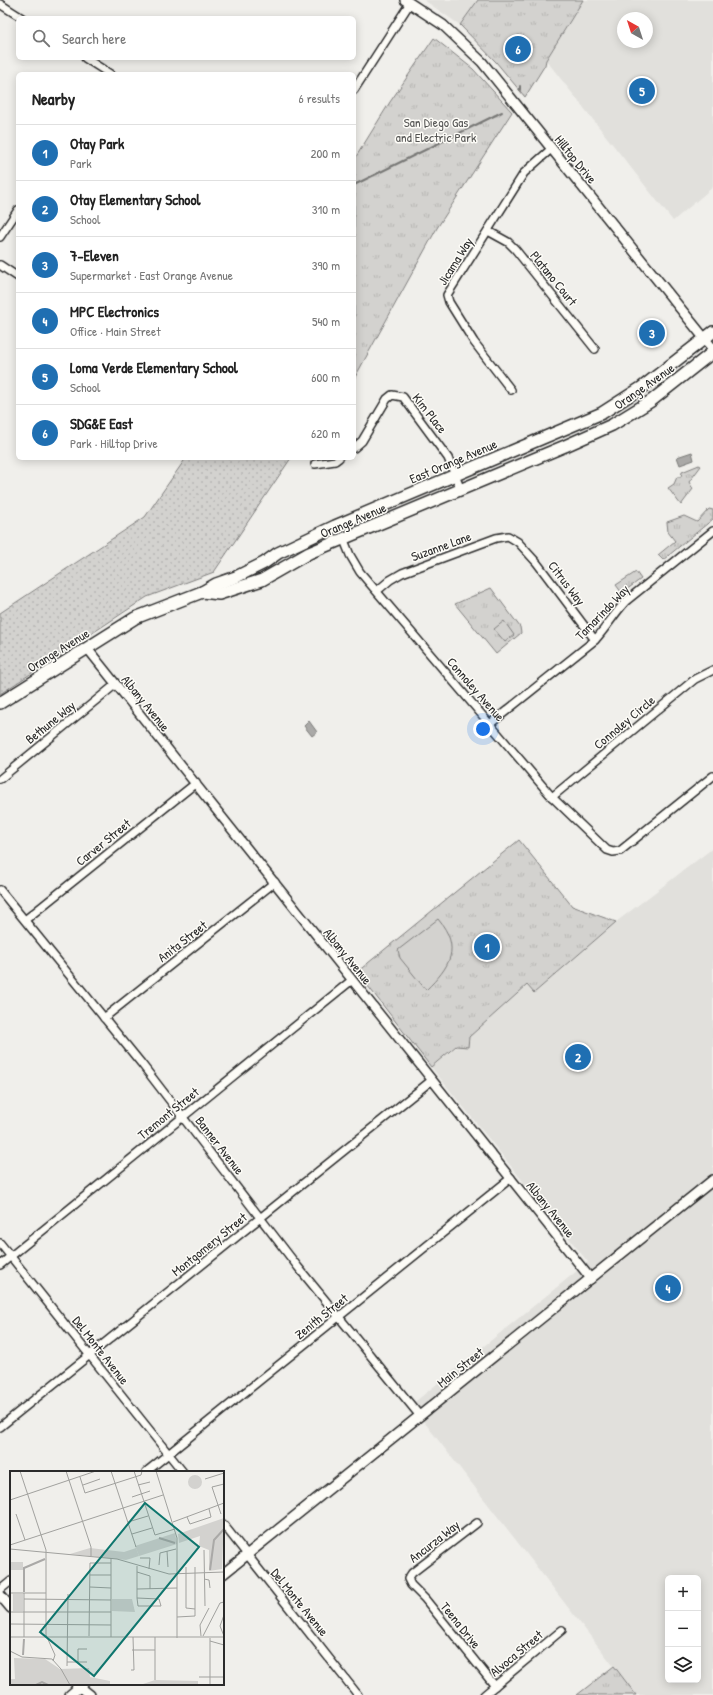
<!DOCTYPE html>
<meta charset="utf-8">
<style>
:root{--surface:#fff;--page:#f6f6f6;--text:#222;--muted:#767676;--line:#e0e0e0;--accent:#1f6fb2}
body{margin:0;font-family:"Patrick Hand",sans-serif;background:var(--page);color:var(--text)}
.controls{position:absolute;right:12px;bottom:12px;display:grid;overflow:hidden;border-radius:6px;box-shadow:0 2px 10px #0003}
.controls button{width:36px;height:36px;display:grid;place-items:center;padding:0;border:0;border-bottom:1px solid var(--line);background:var(--surface);color:var(--text);font:20px sans-serif}
.compass{position:absolute;left:617px;top:12px;width:36px;height:36px;border-radius:50%;background:var(--surface);box-shadow:0 2px 10px #0003;rotate:321deg}
.you{position:absolute;left:483px;top:729px;width:14px;height:14px;margin:-10px;border:3px solid #fff;border-radius:50%;background:#1a73e8;box-shadow:0 0 0 6px #1a73e833}
.badge{display:grid;place-items:center;width:26px;height:26px;border-radius:50%;background:var(--accent);color:#fff;font-size:13px;font-weight:700}
.pin{position:absolute;translate:-50% -50%;border:2px solid #fff;box-shadow:0 1px 4px #0006}
.list{margin:0;padding:0;list-style:none}
h2{display:flex;justify-content:space-between;align-items:center;height:52px;margin:0;padding:0 16px;font-size:17px}
h2 small{font-size:13px;font-weight:400;color:var(--muted)}
.list li{display:grid;grid-template-columns:26px 1fr auto;gap:12px;align-items:center;box-sizing:border-box;height:56px;padding:0 16px;border-top:1px solid var(--line)}
.list b{display:block;font-size:15px;white-space:nowrap}
.list p{margin:0;font-size:13px;white-space:nowrap;color:var(--muted)}
.list em{font-size:13px;font-style:normal;color:var(--muted)}
.icon{flex:none;width:22px;height:22px;fill:none;stroke:currentColor;stroke-width:2;stroke-linecap:round;stroke-linejoin:round}
.map{position:relative;flex:none;width:713px;height:1695px;overflow:hidden}
.search{position:absolute;background:var(--surface);box-shadow:0 2px 10px #0003;left:16px;top:16px;width:340px;height:44px;display:flex;align-items:center;gap:10px;box-sizing:border-box;padding:0 14px;border-radius:6px;color:var(--muted);font-size:15px}
.panel{position:absolute;background:var(--surface);box-shadow:0 2px 10px #0003;left:16px;top:72px;width:340px;height:388px;border-radius:6px}
.map>svg:first-child{display:block}
.built{fill:#e1e0dc;fill-rule:evenodd}
.grass{fill:url(#grass-dots);stroke:#7f7e7d}
.park{fill:url(#park-tufts);stroke:#7f7e7d}
.garden{fill:#d3d2cf;stroke:#7f7e7d}
.water{fill:#aaa9a7;stroke:#777775}
.lines{fill:none;stroke-linecap:round;stroke-linejoin:round}
.stream{stroke:#777775;stroke-width:2}
.minor-casing{stroke:#2b2b2b;stroke-width:10}
.tertiary-casing{stroke:#2b2b2b;stroke-width:11}
.secondary-casing{stroke:#2b2b2b;stroke-width:12}
.primary-casing{stroke:#2b2b2b;stroke-width:14}
.minor{stroke:#fdfcf7;stroke-width:7}
.tertiary{stroke:#fdfcf7;stroke-width:8}
.secondary{stroke:#fdfcf7;stroke-width:9}
.primary{stroke:#fdfcf7;stroke-width:11}
.labels{text-anchor:middle;stroke-width:3;stroke-linejoin:round;paint-order:stroke}
.park-label{font-size:13px;fill:#555554;stroke:#fdfcf7}
.street-label{font-size:13px;fill:#2b2b2b;stroke:#fdfcf7}
.inset-river{fill:none;stroke:#aaa9a7;stroke-width:2}
.inset-road{fill:none;stroke:#a1a19e;stroke-width:1}
.view{fill:#0f766e;fill-opacity:0.15;stroke:#0f766e;stroke-width:2}
.inset-edge{fill:none;stroke:#2b2b2b;stroke-width:2}
</style>
<div class="map">
<svg width="713" height="1695" viewBox="0 0 713 1695">
<defs>
<pattern id="grass-dots" width="8" height="8" patternUnits="userSpaceOnUse"><rect width="8" height="8" fill="#d3d2cf"/><path d="M2 2h.1M6 6h.1" fill="none" stroke="#b5b4b2" stroke-width="1.8" stroke-linecap="round"/></pattern>
<pattern id="park-tufts" width="24" height="20" patternUnits="userSpaceOnUse"><rect width="24" height="20" fill="#d3d2cf"/><path d="M3 7l-1-3M5 7V3M7 7l1-3M15 17l-1-3M17 17v-4M19 17l1-3" fill="none" stroke="#b5b4b2"/></pattern>
</defs>
<rect width="100%" height="100%" fill="#f0efeb"/>
<filter id="ink" filterUnits="userSpaceOnUse"><feTurbulence type="fractalNoise" baseFrequency=".025" numOctaves="2"/><feDisplacementMap in="SourceGraphic" scale="8" xChannelSelector="R" yChannelSelector="G"/><feConvolveMatrix kernelMatrix="1 2 1 2 8 2 1 2 1" color-interpolation-filters="sRGB"/></filter>
<g filter="url(#ink)">
<g class="built">
<path d="M424,0H478L460,25Z"/>
<path d="M583,0H713V187L673,221L546,60ZM623,18H647V42H623Z"/>
<path d="M713,848V1695H636L411,1405L588,1262L431,1067L469,1037L527,985L534,993L616,922ZM668,1578H698V1680H668Z"/>
</g>
<path class="grass" d="M186,458H291L214,572L147,597L0,694V613L145,517Z"/>
<g class="park">
<path d="M478,0H583L546,60L545,65L525,97L496,62L460,25Z"/>
<path d="M434,38L473,69L512,112L437,228L354,379V160L390,102Z"/>
<path d="M699,465L701,466L689,482L693,489L681,505L668,488L674,484L677,477H681L682,472Z"/>
<path d="M709,509L713,510V519L663,560L658,555L675,541L668,532L667,522L684,516L697,522Z"/>
<path d="M636,572L641,579L622,593L616,585Z"/>
<path d="M491,588L520,627L521,633L496,654L455,604Z"/>
<path d="M519,840L572,906L616,922L534,993L527,985L469,1037L468,1047L456,1046L431,1067L357,972Z"/>
<path d="M614,1666L636,1695H577Z"/>
</g>
<g class="garden">
<path d="M504,621L514,635L505,642L494,629Z"/>
<path d="M438,919C462,948 450,967 426,990L400,958L398,950Z"/>
</g>
<g class="water">
<path d="M692,452L694,460L680,465L677,457Z"/>
<path d="M309,721L317,732L312,736L304,726Z"/>
</g>
<g class="lines">
<g class="stream">
<path d="M520,90V86"/>
<path d="M354,185L502,112"/>
</g>
<defs>
<g id="minor">
<path d="M0,4L22,18"/>
<path d="M85,58L110,74"/>
<path d="M354,90L410,3"/>
<path d="M488,231L508,242L515,249L595,349"/>
<path d="M0,237L18,210"/>
<path d="M0,265L18,277"/>
<path d="M511,390L474,342L449,302L447,295L524,173L551,149"/>
<path d="M354,448L362,441L387,399L392,395L403,397L448,458L461,490"/>
<path d="M315,464L335,461L339,458"/>
<path d="M344,540L350,555L360,572L552,797L607,850L613,852L620,851L713,776"/>
<path d="M377,591L390,580L402,573L496,538L508,536L518,542L537,563L595,640"/>
<path d="M490,724L595,640C606,628 614,614 626,601L713,531"/>
<path d="M0,779L116,684"/>
<path d="M552,797L695,679L713,670"/>
<path d="M0,890L141,1063L298,1267L420,1416"/>
<path d="M25,920L196,783"/>
<path d="M104,1018L275,882"/>
<path d="M0,1243L183,1472"/>
<path d="M0,1265L352,980"/>
<path d="M0,1427L432,1080"/>
<path d="M146,1472L511,1178"/>
<path d="M477,1523L412,1573L408,1579L411,1585L425,1599L495,1686"/>
<path d="M223,1524L358,1695"/>
<path d="M0,1590L11,1581"/>
<path d="M484,1695L562,1630"/>
</g>
<path id="tertiary" d="M87,648L591,1279"/>
<g id="secondary">
<path d="M405,0L443,25L482,62L713,349"/>
<path d="M223,1574L713,1180"/>
<path d="M0,1595L11,1608"/>
<path d="M76,1684L90,1695"/>
<path d="M70,1695L83,1684"/>
</g>
<g id="primary">
<path d="M202,592L216,584L236,577L264,563L278,553L335,526L602,413L641,388L713,332"/>
<path d="M0,703L135,618L202,592L219,594L262,580L309,553L565,446L612,425L651,401L713,352"/>
</g>
</defs>
<use href="#minor" class="minor-casing"/>
<use href="#tertiary" class="tertiary-casing"/>
<use href="#secondary" class="secondary-casing"/>
<use href="#primary" class="primary-casing"/>
<use href="#minor" class="minor"/>
<use href="#tertiary" class="tertiary"/>
<use href="#secondary" class="secondary"/>
<use href="#primary" class="primary"/>
</g>
</g>
<g class="labels">
<g class="park-label">
<text x="436" y="127">San Diego Gas<tspan x="436" dy="15">and Electric Park</tspan></text>
</g>
<g class="street-label">
<text transform="translate(576 159) rotate(51)" y="5">Hilltop Drive</text>
<text transform="translate(455 261) rotate(-58)" y="5">Jicama Way</text>
<text transform="translate(554 278) rotate(51)" y="5">Platano Court</text>
<text transform="translate(644 386) rotate(-35)" y="5">Orange Avenue</text>
<text transform="translate(430 413) rotate(52)" y="5">Kim Place</text>
<text transform="translate(453 461) rotate(-23)" y="5">East Orange Avenue</text>
<text transform="translate(353 520) rotate(-23)" y="5">Orange Avenue</text>
<text transform="translate(441 546) rotate(-20)" y="5">Suzanne Lane</text>
<text transform="translate(567 583) rotate(53)" y="5">Citrus Way</text>
<text transform="translate(602 612) rotate(-46)" y="5">Tamarindo Way</text>
<text transform="translate(58 650) rotate(-32)" y="5">Orange Avenue</text>
<text transform="translate(476 689) rotate(49)" y="5">Connoley Avenue</text>
<text transform="translate(146 703) rotate(51)" y="5">Albany Avenue</text>
<text transform="translate(50 722) rotate(-39)" y="5">Bethune Way</text>
<text transform="translate(624 722) rotate(-40)" y="5">Connoley Circle</text>
<text transform="translate(103 842) rotate(-39)" y="5">Carver Street</text>
<text transform="translate(182 941) rotate(-38)" y="5">Anita Street</text>
<text transform="translate(348 956) rotate(51)" y="5">Albany Avenue</text>
<text transform="translate(168 1113) rotate(-39)" y="5">Tremont Street</text>
<text transform="translate(220 1145) rotate(52)" y="5">Banner Avenue</text>
<text transform="translate(551 1209) rotate(51)" y="5">Albany Avenue</text>
<text transform="translate(209 1244) rotate(-39)" y="5">Montgomery Street</text>
<text transform="translate(321 1316) rotate(-39)" y="5">Zenith Street</text>
<text transform="translate(101 1350) rotate(52)" y="5">Del Monte Avenue</text>
<text transform="translate(460 1367) rotate(-39)" y="5">Main Street</text>
<text transform="translate(434 1541) rotate(-38)" y="5">Ancurza Way</text>
<text transform="translate(300 1602) rotate(51)" y="5">Del Monte Avenue</text>
<text transform="translate(461 1625) rotate(51)" y="5">Teena Drive</text>
<text transform="translate(516 1653) rotate(-40)" y="5">Alvoca Street</text>
</g>
</g>
<g transform="translate(10 1471)">
<rect width="214" height="214" fill="#f0efeb"/>
<path d="M80,77L114,81L126,77L129,85L116,89L60,83Z" fill="#d3d2cf"/>
<path d="M214,47L212,98L199,100V79L189,75L190,65L169,72L168,63ZM165,62L167,73L129,85L125,75ZM0,91H13V99H0ZM3,123H13V140H3ZM102,128H122L125,141L102,140ZM4,187L35,188L50,198L79,197L80,206L100,210V214H0V208H5ZM145,209L188,210V214H130Z" fill="#d3d2cf"/>
<path d="M178 11a7 7 0 1 1 14 0a7 7 0 1 1-14 0ZM207,67L213,72L208,79L209,85L202,84L203,78H206L204,72Z" fill="#d3d2cf"/>
<path class="inset-river" d="M149,67L165,72M200,99L204,69L214,58M14,121V97L35,88M13,184L14,168M26,214L32,211L38,214M61,214H75"/>
<path class="inset-road" d="M10,0L36,79V125M56,0L81,76V85M101,0L126,76M124,0L145,64L165,58M146,0L167,67V167M70,6L75,22L131,4L132,0M195,8L214,2M73,14L90,8M128,14L140,11M122,26L140,20M0,29L86,0M6,43L15,69M211,43L202,16L214,13M177,46L180,53L201,46L199,38M118,51L138,45M163,51L214,32M122,63L142,57M0,74L153,24M0,78L107,88L159,103L214,101M194,79L195,135M157,80L158,96M130,87H140L139,98M149,94L150,82L166,78M127,95V127L128,135H151L149,128L127,127M176,96V137L185,138M127,101L140,105V118M80,104H101M194,108L199,109L200,117M80,116L101,117M127,118L167,117M0,122H36M14,122V166M36,125V164L45,184L43,190M14,128L101,129M0,141H101M167,146L185,145V96M0,153L101,154M79,165L80,92H101M191,165L190,154L199,137M193,165L210,132L214,131M214,165L210,155L214,144M0,166H214M101,166V87M145,166V209M200,170L214,174M122,179H145M0,180L12,186L42,188L51,198L60,214M57,191H77M68,191V178H77M57,195L58,123M121,199H124L123,166M189,206H214M200,214V167"/>
<path class="view" d="M135,32L189,76L84,205L30,161Z"/>
<rect width="214" height="214" class="inset-edge"/>
</g>
</svg>
<div class="controls">
<button>+</button>
<button>−</button>
<button><svg class="icon" aria-label="layers" viewBox="0 0 24 24"><path d="M12 4l9 5-9 5-9-5zM3 14l9 5 9-5"/></svg></button>
</div>
<svg class="compass" viewBox="-18 -18 36 36"><path d="M0-13l5 13h-10z" fill="#e53935"/><path d="M0 13l5-13h-10z" fill="#767676"/></svg>
<div class="you"></div>
<div class="pin badge" style="left:487px;top:947px">1</div>
<div class="pin badge" style="left:578px;top:1057px">2</div>
<div class="pin badge" style="left:652px;top:333px">3</div>
<div class="pin badge" style="left:668px;top:1288px">4</div>
<div class="pin badge" style="left:642px;top:91px">5</div>
<div class="pin badge" style="left:518px;top:49px">6</div>
<div class="search"><svg class="icon" aria-label="search" viewBox="0 0 24 24"><circle cx="10" cy="10" r="6"/><path d="M15 15l6 6"/></svg>Search here</div>
<section class="panel">
<h2>Nearby<small>6 results</small></h2>
<ul class="list">
<li><span class="badge">1</span><div><b>Otay Park</b><p>Park</p></div><em>200 m</em></li>
<li><span class="badge">2</span><div><b>Otay Elementary School</b><p>School</p></div><em>310 m</em></li>
<li><span class="badge">3</span><div><b>7-Eleven</b><p>Supermarket · East Orange Avenue</p></div><em>390 m</em></li>
<li><span class="badge">4</span><div><b>MPC Electronics</b><p>Office · Main Street</p></div><em>540 m</em></li>
<li><span class="badge">5</span><div><b>Loma Verde Elementary School</b><p>School</p></div><em>600 m</em></li>
<li><span class="badge">6</span><div><b>SDG&amp;E East</b><p>Park · Hilltop Drive</p></div><em>620 m</em></li>
</ul>
</section>
</div>
